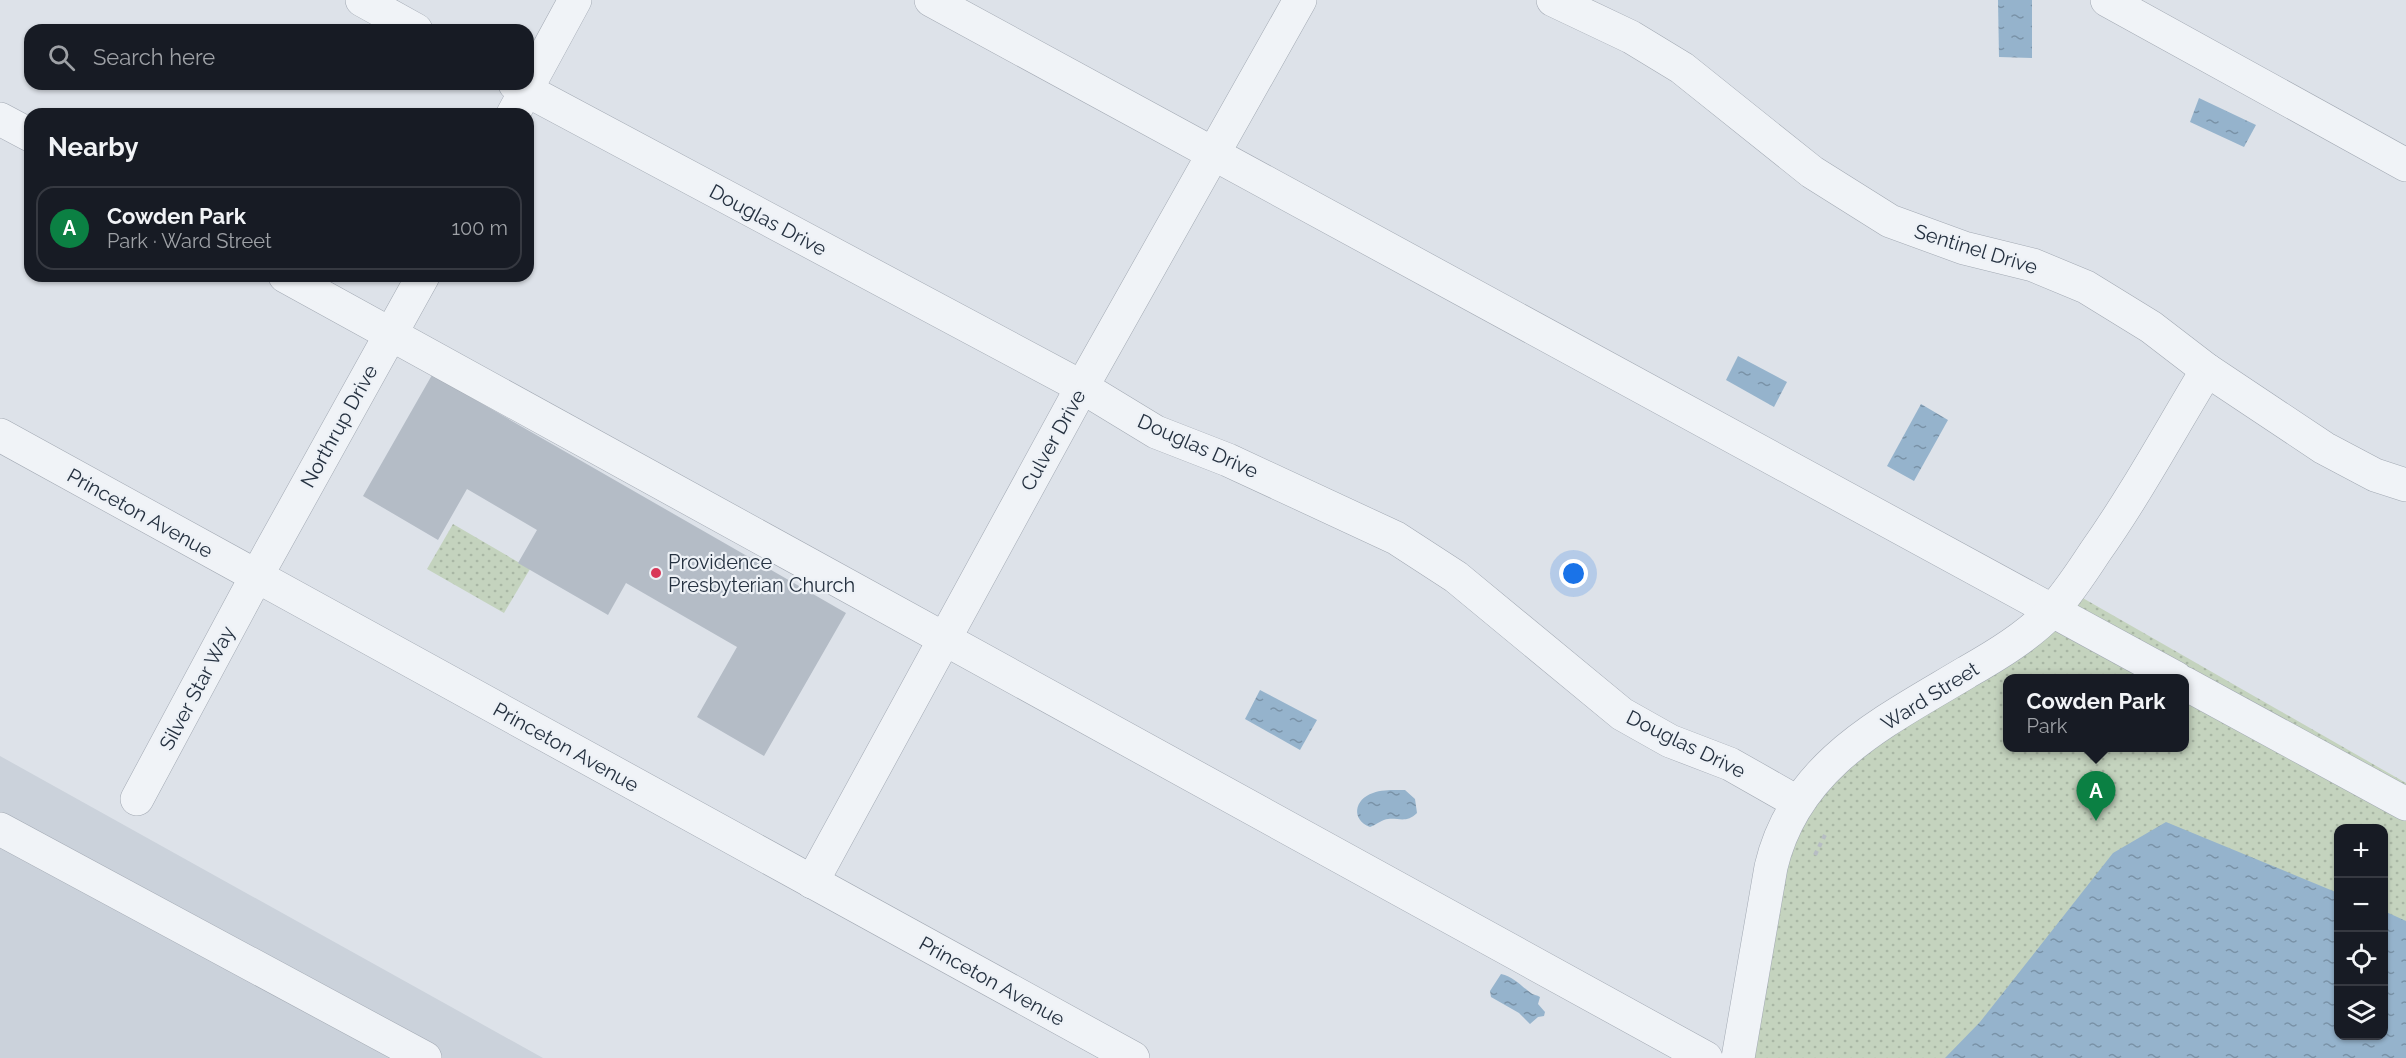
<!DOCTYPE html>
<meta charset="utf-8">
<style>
:root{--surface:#171b24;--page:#20242c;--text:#f1f3f6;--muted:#9ea1a6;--line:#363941;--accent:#0b8043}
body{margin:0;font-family:Raleway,sans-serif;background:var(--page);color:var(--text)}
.controls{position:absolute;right:18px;bottom:18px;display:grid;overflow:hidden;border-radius:12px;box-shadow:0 2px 4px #0004}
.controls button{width:54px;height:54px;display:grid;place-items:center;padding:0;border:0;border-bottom:2px solid var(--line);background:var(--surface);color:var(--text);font:30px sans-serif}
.you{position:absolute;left:1574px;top:574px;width:21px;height:21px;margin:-15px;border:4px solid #fff;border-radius:50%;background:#1a73e8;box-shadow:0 0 0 9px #1a73e833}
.badge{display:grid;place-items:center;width:39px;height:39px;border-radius:50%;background:var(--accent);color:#fff;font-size:20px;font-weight:700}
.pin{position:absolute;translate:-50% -50px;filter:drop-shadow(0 2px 3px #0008)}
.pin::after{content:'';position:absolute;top:32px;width:21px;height:18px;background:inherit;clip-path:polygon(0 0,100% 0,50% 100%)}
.popup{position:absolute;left:2003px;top:674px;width:186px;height:78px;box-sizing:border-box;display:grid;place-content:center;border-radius:12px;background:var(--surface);filter:drop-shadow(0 2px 4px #0005);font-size:20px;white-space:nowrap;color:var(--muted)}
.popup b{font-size:22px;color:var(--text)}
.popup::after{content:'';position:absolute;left:50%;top:100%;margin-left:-12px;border:12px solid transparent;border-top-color:var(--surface)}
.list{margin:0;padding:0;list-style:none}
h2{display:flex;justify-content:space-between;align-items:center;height:78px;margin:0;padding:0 24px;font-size:26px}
h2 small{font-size:20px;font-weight:400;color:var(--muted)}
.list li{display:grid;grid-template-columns:39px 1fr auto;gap:18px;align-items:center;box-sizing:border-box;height:84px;margin:0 12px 12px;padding:0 12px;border:2px solid var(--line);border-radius:18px}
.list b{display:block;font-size:22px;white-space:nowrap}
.list p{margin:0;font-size:20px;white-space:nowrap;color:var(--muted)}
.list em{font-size:20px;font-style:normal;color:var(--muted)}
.icon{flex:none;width:33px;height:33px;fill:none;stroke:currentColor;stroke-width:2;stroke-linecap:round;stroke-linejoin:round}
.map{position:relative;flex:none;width:2406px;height:1058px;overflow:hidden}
.search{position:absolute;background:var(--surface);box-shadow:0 2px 4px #0004;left:24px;top:24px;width:510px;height:66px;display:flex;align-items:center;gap:15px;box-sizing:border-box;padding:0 21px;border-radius:18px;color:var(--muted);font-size:22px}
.panel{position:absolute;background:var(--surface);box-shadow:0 2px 4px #0004;left:24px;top:108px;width:510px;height:174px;border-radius:18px}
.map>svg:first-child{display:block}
.built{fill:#cbd2db}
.grass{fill:url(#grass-dots);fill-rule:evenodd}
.water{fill:url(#water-ripples)}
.building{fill:#b4bcc6}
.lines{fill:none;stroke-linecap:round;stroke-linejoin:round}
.minor-casing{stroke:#a2a9b3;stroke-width:34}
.path{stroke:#b7bdc4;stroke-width:4;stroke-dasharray:4.5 4.5;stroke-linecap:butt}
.minor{stroke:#f0f3f7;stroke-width:33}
.poi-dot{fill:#d93758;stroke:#edf1f6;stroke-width:2}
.labels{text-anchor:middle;stroke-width:4.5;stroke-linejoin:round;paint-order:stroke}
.street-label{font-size:20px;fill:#253140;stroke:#edf1f6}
.poi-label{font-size:20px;fill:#253140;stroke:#edf1f6;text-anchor:start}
</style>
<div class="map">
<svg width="2406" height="1058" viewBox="0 0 2406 1058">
<defs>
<pattern id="grass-dots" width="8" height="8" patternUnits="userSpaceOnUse" patternTransform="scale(1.5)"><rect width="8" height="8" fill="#c4d3be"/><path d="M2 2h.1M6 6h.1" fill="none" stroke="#a8b6a4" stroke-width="1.8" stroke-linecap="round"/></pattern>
<pattern id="water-ripples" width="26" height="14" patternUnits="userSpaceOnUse" patternTransform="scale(1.5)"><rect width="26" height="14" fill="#95b3cc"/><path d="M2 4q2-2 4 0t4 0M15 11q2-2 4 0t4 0" fill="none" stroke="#7992a7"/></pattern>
</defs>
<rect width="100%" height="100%" fill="#dde2e9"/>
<path class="built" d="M0,756L543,1058H0Z"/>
<g class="grass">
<path d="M453,524L530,569L504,613L427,569Z"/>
<path d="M2074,593L2406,783V1058H1739L1790,813ZM2008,678H2184V748H2008ZM2338,828H2384V1036H2338Z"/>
</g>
<g class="water">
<path d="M1998,0H2032V58L1999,57Z"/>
<path d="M2199,98L2256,125L2244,147L2190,122Z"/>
<path d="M1738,356L1787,382L1774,407L1726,380Z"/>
<path d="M1921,404L1948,420L1914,481L1887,466Z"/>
<path d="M1260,690L1317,720L1300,750L1245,719Z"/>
<path d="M1397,790H1405L1415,799L1417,813C1407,823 1400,818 1388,819C1383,819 1376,825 1370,827C1351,820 1354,799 1373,793C1380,790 1389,790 1397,790Z"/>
<path d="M2166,822L2338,893V1036H2384V911L2406,921V1058H1945L1980,1022L2113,853Z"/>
<path d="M1501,974C1514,977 1521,986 1531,993C1533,995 1537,995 1540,997L1538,1004L1545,1012L1544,1016L1538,1017L1530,1024L1519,1013L1491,997L1490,991Z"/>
</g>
<path class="building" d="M432,375L846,613L764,756L697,717L737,647L626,583L608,615L518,563L537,530L467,489L438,540L363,496Z"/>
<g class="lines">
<defs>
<g id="minor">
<path d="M362,0L416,30"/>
<path d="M931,0L2176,678"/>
<path d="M1553,0L1631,37L1682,68L1812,172L1890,221L1964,248L2033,265L2086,287L2151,327L2207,370L2324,448L2375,475L2406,485"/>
<path d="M2107,0L2406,165"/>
<path d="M515,84L1082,387L1156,432L1228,460L1396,538L1456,577L1622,714L1670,741L1730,764L1797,802"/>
<path d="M513,114L575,0"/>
<path d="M0,119L30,135"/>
<path d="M285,276L1706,1058"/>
<path d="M0,435L1133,1058"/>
<path d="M2184,683L2406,804"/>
<path d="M137,799L256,577L423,276"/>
<path d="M0,829L425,1058"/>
<path d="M812,882L1082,387L1300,0"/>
<path d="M1738,1058L1771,867C1795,764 1884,722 1967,672C1997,655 2028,636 2052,611C2068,593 2082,572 2095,552C2136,494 2170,431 2207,370"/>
</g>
</defs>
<use href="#minor" class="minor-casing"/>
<path class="path" d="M1815,855L1825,835"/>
<use href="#minor" class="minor"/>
</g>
<circle class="poi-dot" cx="656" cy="573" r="6"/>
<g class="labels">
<g class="street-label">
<text transform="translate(768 220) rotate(28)" y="7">Douglas Drive</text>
<text transform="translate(1976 249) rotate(17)" y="7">Sentinel Drive</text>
<text transform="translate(339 426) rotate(-61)" y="7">Northrup Drive</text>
<text transform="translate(1053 440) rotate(-61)" y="7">Culver Drive</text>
<text transform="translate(1198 446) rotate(24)" y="7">Douglas Drive</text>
<text transform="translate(140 513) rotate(29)" y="7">Princeton Avenue</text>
<text transform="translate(197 688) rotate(-62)" y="7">Silver Star Way</text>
<text transform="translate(1930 696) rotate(-32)" y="7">Ward Street</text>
<text transform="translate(1686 744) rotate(26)" y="7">Douglas Drive</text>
<text transform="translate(566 747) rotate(29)" y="7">Princeton Avenue</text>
<text transform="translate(992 981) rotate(29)" y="7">Princeton Avenue</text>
</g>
<g class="poi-label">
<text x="668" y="569">Providence<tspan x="668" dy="23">Presbyterian Church</tspan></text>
</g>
</g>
</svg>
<div class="controls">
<button>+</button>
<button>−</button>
<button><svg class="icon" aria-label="locate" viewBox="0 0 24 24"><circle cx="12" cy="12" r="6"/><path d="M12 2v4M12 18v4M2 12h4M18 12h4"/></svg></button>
<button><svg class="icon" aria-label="layers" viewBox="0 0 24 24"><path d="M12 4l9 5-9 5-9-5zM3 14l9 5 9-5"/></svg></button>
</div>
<div class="you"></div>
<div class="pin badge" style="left:2096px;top:821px">A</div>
<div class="popup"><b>Cowden Park</b>Park</div>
<div class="search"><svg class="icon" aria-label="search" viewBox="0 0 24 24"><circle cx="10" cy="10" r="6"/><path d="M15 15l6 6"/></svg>Search here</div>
<section class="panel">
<h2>Nearby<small></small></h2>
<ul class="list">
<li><span class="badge">A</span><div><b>Cowden Park</b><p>Park · Ward Street</p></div><em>100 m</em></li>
</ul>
</section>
</div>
